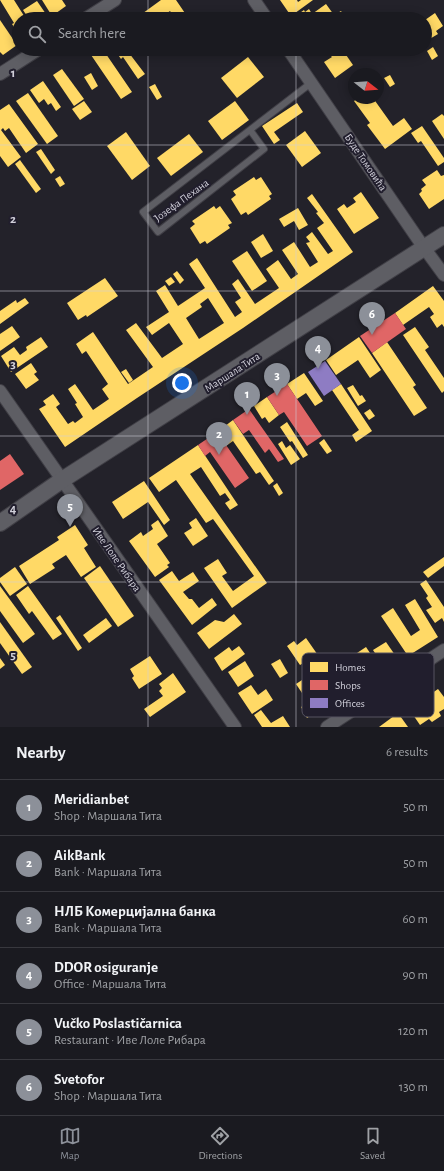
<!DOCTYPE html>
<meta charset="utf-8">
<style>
:root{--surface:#1a1a20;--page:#27272d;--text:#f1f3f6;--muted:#9fa1a5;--line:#38383e;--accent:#8c9099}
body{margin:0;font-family:"Alegreya Sans",sans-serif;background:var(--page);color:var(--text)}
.compass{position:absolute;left:348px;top:68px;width:36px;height:36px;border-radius:50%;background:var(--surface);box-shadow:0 2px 10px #0003;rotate:107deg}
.you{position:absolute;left:182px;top:383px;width:14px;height:14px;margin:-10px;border:3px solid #fff;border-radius:50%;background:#1a73e8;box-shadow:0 0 0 6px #1a73e833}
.badge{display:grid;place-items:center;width:26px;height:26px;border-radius:50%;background:var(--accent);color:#fff;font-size:13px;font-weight:700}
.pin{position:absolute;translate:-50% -33px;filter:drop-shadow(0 1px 2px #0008)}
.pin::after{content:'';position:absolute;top:21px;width:14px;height:12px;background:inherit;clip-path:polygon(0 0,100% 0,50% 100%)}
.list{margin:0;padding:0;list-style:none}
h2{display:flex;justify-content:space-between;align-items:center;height:52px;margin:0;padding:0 16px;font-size:17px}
h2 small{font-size:13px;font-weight:400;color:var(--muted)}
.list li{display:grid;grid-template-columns:26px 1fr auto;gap:12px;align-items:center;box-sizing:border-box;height:56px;padding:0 16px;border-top:1px solid var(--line)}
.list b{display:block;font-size:15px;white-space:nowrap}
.list p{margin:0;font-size:13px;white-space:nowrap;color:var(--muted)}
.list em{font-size:13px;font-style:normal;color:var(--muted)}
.icon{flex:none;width:22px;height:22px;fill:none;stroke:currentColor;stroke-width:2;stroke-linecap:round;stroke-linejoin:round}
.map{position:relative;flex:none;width:444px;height:727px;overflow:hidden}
.search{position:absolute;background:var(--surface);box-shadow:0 2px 10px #0003;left:12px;right:12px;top:12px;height:44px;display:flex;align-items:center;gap:10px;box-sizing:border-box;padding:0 14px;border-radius:22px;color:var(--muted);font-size:15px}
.sheet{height:388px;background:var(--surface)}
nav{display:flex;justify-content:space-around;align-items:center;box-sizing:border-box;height:56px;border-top:1px solid var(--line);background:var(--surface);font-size:11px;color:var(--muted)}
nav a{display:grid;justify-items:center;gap:2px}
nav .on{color:var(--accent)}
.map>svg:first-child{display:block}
.homes{fill:#ffd966;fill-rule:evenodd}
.shops{fill:#e06666}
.offices{fill:#8e7cc3}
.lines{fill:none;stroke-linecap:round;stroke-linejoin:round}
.lane-casing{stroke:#403f46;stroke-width:8}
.street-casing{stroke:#403f46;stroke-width:14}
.secondary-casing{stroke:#403f46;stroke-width:18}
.lane{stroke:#5e5e64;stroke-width:6}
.street{stroke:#5e5e64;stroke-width:12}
.secondary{stroke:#5e5e64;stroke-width:16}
.grid{fill:none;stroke:#d1d0da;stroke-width:1;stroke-opacity:0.55}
.labels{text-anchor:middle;stroke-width:4;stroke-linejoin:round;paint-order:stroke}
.street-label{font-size:11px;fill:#d1d0da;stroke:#211e2d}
.key{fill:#211e2d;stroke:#565361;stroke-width:1}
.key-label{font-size:11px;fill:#d1d0da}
.grid-label{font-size:13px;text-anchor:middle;font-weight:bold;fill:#d1d0da;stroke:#211e2d;stroke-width:4;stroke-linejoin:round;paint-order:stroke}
</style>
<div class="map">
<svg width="444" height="727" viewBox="0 0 444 727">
<rect width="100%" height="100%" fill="#23222a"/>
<g class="homes">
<path d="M0,0H14L26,19H19V35L12,24L14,23Z"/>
<path d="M42,0H62L66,6L52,16Z"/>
<path d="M161,0H176L189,19H176L170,11L159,19H141L139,16Z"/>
<path d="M280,0H297L298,2L301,0H313L291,16Z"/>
<path d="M37,1L48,17L45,19H29L23,10Z"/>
<path d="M326,4L334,15L328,19H295L294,17L304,10L305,12L309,9L312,14Z"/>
<path d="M341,11L346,19H339L336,14Z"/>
<path d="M435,13L443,26L436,31L438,34L428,40L425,35V20Z"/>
<path d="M0,20L17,45L3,55L0,52Z"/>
<path d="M433,47L438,56L432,60L427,51Z"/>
<path d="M93,49H113L106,54L132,92L121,99L89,52Z"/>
<path d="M114,49H126L145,74L138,79L123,57L121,59Z"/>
<path d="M339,49H342L353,65L335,78L324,62L332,57L330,55Z"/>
<path d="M248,57L264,77L237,98L221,78Z"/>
<path d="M62,69L84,99L74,106L53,75Z"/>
<path d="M91,73L98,86L92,90L84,77Z"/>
<path d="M390,75L395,84L390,87L384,78Z"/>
<path d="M43,81L61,107L56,111L51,103L48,105L44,99L39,103L30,90Z"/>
<path d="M155,84L162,97L157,100L149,87Z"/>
<path d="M28,93L58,136L47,144L16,101Z"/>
<path d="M358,98H373L393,126L404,118L412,129L385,149L367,125L370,123L354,101Z"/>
<path d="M84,101L92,112L80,120L72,109Z"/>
<path d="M235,101L249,120L222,140L208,121Z"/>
<path d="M297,103L303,112L274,132L280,140L274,144L262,126Z"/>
<path d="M9,104L38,144L26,153L9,128L5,131L3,128L1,130L21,157L8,167L0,156V110Z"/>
<path d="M442,114L444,116V139L432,121Z"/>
<path d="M422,126L444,158V162L438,166L421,141L418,143L411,133Z"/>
<path d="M305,131L321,153L302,167L286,145Z"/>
<path d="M126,132L150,166L132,180L107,146Z"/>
<path d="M189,134L203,152L171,176L157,158Z"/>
<path d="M41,149L55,170L51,174L36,152Z"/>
<path d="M20,160L41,189L36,193L15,164Z"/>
<path d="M437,170L441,176L444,175V199L429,209L419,194L422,191L421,189L426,185L422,180Z"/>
<path d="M60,176L65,184L60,187L55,179Z"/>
<path d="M254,177L256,180L261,177L272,194L269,196L271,199L248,215L246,212L241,215L231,199L236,195L233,191Z"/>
<path d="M361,192L379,218L354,234L337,209L344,204L347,208L356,202L353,198Z"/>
<path d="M312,194L353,252L243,328L137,398L65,447L39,409L46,405L43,401L53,394L60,404L56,407L68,424L73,421L75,423L83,417L75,404L77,403L68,389L75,384L93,410L109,399L102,389L108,384L86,351L82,354L76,344L93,332L128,384L153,367L126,330L136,323L162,358L183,344L169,323L152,335L146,327L169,312L156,291L165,285L178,306L205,288L189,264L197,258L235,317L242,312L235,302L241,298L232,284L238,279L255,304L279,288L266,269L278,260L291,279L298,274L282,250L294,242L310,267L318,262L306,243L310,242L306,237L312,232L328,254L333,251L317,228L324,223L316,213L318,212L307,198ZM208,298L224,323L199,339L186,318L202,307L200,304Z"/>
<path d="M214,206L216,209L220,206L232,223L228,225L230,228L207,244L205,241L200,244L190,228L195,224L192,221Z"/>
<path d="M298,208L308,225L299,230L294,221L284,227L279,219Z"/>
<path d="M263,234L273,251L261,258L251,242Z"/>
<path d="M247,251L267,281L252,291L232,261Z"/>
<path d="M177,271L184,280L180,284L173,274Z"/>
<path d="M171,277L175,282L169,286L165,281Z"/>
<path d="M105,278L118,296L87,317L86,315L78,320L67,303Z"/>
<path d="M433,286L444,301V327L442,324L437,328L430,317L434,314L429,307L403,325L395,313Z"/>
<path d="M25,298L29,303L0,324V311L16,300L17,303Z"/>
<path d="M12,326L20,337L0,351V334Z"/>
<path d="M415,327L429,347L425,350L444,378V391L442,393L403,335Z"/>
<path d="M41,337L48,347L11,372L1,356L14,347L20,355L27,350L26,347Z"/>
<path d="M359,337L381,370L370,378L358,360L336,375L326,360Z"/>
<path d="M387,342L416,385L413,387L427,408L414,416L372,353Z"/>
<path d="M31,363L37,372L34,374L39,380L26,389L15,374Z"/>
<path d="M126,369L133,380L129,383L121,372Z"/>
<path d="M304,373L323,401L315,406L306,393L297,399L287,384Z"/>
<path d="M341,384L372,431L356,442L352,435L359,430L332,390Z"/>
<path d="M353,385L360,396L362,395L366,401L358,406L347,388Z"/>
<path d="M267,397L279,415L269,423L265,417L262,419L254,406Z"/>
<path d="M370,409L375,416L369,420L364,413Z"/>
<path d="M233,420L274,481L269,485L260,472L256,474L233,441L226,446L217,432Z"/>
<path d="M287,422L308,455L303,458L292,441L290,442L280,427Z"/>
<path d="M324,439L332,451L327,454L319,443Z"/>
<path d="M282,441L286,448L290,445L300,459L291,465L278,444Z"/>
<path d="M198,445L238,505L230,510L225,503L230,500L225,493L220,496L201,467L190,474L267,583L232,608L204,568L218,559L227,573L222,576L233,591L254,576L213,519L206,523L176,480L159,492L149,478Z"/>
<path d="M144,481L170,520L164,525L148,502L123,519L112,502Z"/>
<path d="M277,483L283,493L279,496L273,486Z"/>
<path d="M196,518L208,536L193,546L184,533L192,528L189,523Z"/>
<path d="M158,520L168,536L157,544L170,563L167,565L169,567L155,577L129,541L141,532L143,536L153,529L151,525Z"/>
<path d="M75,525L88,545L84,548L96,567L81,577L66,555L52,564L55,568L30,584L19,566L59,540L57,537Z"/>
<path d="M444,557V566L428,578L423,572Z"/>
<path d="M100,566L134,616L118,627L84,578Z"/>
<path d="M15,567L27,584L10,596L0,582V578Z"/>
<path d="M172,571L179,581L193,572L199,581L183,592L189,599H192L199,608L212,598L217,605L192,625L159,580Z"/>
<path d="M426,580L444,607V622L442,618L435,623L426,610L432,607L426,598L428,596L420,584Z"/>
<path d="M0,586L35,634L23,643L0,611Z"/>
<path d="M28,586L62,634L53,640L32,611L29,614L16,595Z"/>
<path d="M415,599L438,637L408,656L381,616L393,608L411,636L420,630L405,605Z"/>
<path d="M234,614L242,624L209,649L197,633L215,620L224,622Z"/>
<path d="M60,615L82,648L78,651L56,618Z"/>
<path d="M106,618L112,626L89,643L83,635Z"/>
<path d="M0,622L32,667L22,674L0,643Z"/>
<path d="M306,638L345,694L335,701L307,661L300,665L287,646L294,641L297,645Z"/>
<path d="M386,642L395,655L382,664L373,650Z"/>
<path d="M239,646L245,654L222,671L214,658L229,647L232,651Z"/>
<path d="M366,647L382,671L370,679L354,655Z"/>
<path d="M150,656L162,674L139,689L132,678L134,676L130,669Z"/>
<path d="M0,658L5,665L0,669Z"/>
<path d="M280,659L288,673L280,678L271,664Z"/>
<path d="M245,661L254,676L238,687L228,672Z"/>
<path d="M173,673L186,692L150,717L144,709L163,696L159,691L162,688L159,684Z"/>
<path d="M308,676L316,689L304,696L296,684Z"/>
<path d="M251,685L258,695L266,689L273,700L252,714L238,693Z"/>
<path d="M438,689L444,697V709L439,712L441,716L432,722L429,719L420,725L409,709Z"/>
<path d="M309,702L310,704L313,702L318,711L307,718L301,707Z"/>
<path d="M261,710L271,723L283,716L290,727H262L254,715Z"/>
<path d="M398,713L408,727H379Z"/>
</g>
<g class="shops">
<path d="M395,313L406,329L372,353L360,336Z"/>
<path d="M287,384L322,436L307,446L284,412L279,415L267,397Z"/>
<path d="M249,409L284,459L278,462L269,449L265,453L249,430L243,434L233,420Z"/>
<path d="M217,432L249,478L235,488L210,452L205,456L198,445Z"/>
<path d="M10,454L24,474L0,490V461Z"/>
</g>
<path class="offices" d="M325,361L341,384L324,396L308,372Z"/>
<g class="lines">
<defs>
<path id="lane" d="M250,130L264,149L158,232L143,212L311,83"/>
<g id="street">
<path d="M254,0L267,19"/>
<path d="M85,19L115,0"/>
<path d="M288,49L420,242L444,275"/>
<path d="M0,74L39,49"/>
<path d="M0,391L235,727"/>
<path d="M327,727L444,650"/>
</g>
<path id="secondary" d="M0,523L62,480L444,235"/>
</defs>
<use href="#lane" class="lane-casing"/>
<use href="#street" class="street-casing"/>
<use href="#secondary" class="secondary-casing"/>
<use href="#lane" class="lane"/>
<use href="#street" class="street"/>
<use href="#secondary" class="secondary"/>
</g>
<path class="grid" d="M148,0V19M296,0V19M148,49V727M296,49V727M0,145H444M0,291H444M0,436H444M0,582H444"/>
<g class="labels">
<g class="street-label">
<text transform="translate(366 162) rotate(56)" y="4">Буде Томовића</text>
<text transform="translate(181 200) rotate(-36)" y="4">Јозефа Пехана</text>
<text transform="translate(232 372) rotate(-33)" y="4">Маршала Тита</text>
<text transform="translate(117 559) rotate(55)" y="4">Иве Лоле Рибара</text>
</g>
</g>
<rect x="302" y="653" width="132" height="64" rx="6" class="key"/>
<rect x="310" y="662" width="18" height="10" fill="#ffd966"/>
<rect x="310" y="680" width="18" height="10" fill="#e06666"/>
<rect x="310" y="698" width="18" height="10" fill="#8e7cc3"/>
<g class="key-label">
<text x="335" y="671">Homes</text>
<text x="335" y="689">Shops</text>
<text x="335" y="707">Offices</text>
</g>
<g class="grid-label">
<text x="13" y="77">1</text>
<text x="13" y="223">2</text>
<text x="13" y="368">3</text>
<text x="13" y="513">4</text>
<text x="13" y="659">5</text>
</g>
</svg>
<svg class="compass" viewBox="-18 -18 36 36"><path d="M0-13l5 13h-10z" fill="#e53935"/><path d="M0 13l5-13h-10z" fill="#9fa1a5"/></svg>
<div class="you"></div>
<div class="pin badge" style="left:247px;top:415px">1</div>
<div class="pin badge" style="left:219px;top:455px">2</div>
<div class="pin badge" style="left:277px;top:396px">3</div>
<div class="pin badge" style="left:318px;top:369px">4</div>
<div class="pin badge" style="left:70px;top:527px">5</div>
<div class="pin badge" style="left:372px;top:335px">6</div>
<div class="search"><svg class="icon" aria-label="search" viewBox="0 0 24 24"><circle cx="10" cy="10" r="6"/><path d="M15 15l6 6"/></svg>Search here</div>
</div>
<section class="sheet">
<h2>Nearby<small>6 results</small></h2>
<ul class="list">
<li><span class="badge">1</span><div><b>Meridianbet</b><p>Shop · Маршала Тита</p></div><em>50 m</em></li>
<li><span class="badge">2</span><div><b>AikBank</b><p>Bank · Маршала Тита</p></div><em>50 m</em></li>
<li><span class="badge">3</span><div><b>НЛБ Комерцијална банка</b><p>Bank · Маршала Тита</p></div><em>60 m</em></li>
<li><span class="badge">4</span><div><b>DDOR osiguranje</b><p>Office · Маршала Тита</p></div><em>90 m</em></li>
<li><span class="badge">5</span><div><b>Vučko Poslastičarnica</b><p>Restaurant · Иве Лоле Рибара</p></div><em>120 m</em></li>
<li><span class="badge">6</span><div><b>Svetofor</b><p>Shop · Маршала Тита</p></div><em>130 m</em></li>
</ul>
</section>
<nav>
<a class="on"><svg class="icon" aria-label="map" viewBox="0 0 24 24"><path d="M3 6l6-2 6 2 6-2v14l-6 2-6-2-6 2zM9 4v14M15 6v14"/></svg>Map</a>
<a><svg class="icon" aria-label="directions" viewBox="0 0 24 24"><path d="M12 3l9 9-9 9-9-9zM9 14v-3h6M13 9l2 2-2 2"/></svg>Directions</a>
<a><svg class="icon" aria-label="saved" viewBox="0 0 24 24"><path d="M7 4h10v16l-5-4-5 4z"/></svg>Saved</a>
</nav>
